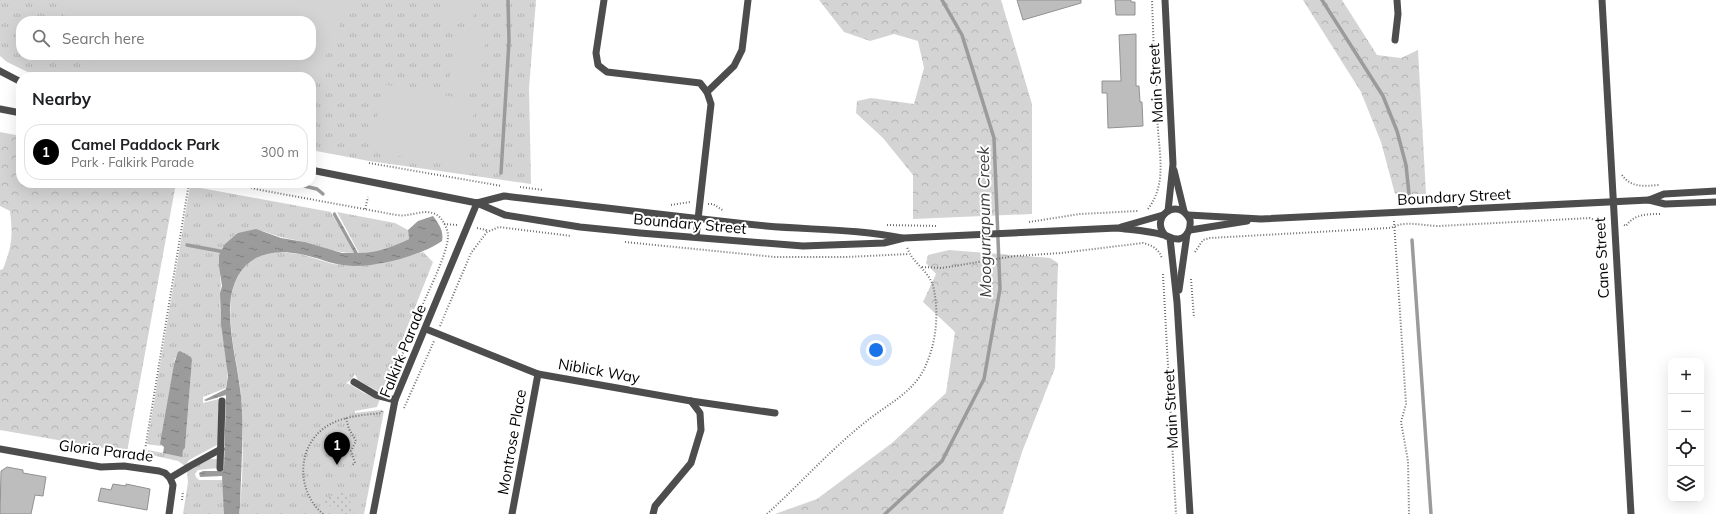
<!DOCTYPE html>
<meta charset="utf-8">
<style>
:root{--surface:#fff;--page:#f6f6f6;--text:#202124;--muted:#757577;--line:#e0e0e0;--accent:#000}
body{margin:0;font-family:Mulish,sans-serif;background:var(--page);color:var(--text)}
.controls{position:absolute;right:12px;bottom:12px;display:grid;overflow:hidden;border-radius:8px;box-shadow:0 4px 16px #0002}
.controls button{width:36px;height:36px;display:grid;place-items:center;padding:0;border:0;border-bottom:1px solid var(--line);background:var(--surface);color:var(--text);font:20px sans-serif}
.you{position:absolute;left:876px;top:350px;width:14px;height:14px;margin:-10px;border:3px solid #fff;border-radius:50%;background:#1a73e8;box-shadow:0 0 0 6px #1a73e833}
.badge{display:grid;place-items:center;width:26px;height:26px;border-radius:50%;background:var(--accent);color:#fff;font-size:13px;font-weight:700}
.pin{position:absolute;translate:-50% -33px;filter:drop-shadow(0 1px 2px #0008)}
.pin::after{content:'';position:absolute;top:21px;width:14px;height:12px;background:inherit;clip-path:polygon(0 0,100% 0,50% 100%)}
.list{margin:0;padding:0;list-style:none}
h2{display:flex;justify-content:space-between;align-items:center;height:52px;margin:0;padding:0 16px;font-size:17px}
h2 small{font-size:13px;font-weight:400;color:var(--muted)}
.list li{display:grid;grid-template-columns:26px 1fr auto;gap:12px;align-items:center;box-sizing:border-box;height:56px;margin:0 8px 8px;padding:0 8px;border:1px solid var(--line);border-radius:16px}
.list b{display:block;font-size:15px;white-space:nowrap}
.list p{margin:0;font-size:13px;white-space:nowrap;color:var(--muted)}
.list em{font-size:13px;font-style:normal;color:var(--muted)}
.icon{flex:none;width:22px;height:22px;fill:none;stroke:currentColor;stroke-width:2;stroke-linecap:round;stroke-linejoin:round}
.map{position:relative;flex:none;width:1716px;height:514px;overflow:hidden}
.search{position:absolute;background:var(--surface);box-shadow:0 4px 16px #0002;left:16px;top:16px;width:300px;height:44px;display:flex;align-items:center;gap:10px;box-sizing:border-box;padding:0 14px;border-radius:16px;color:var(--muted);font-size:15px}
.panel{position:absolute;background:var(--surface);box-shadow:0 4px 16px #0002;left:16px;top:72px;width:300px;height:116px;border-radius:16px}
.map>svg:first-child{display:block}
.grass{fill:url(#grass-tufts);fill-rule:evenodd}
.forest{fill:url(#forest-crowns)}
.garden{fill:url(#garden-dots)}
.pitch{fill:#d4d4d4}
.water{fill:url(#water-ripples)}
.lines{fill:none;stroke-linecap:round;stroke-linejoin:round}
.stream{stroke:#9b9b9b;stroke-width:3.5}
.building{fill:#bdbdbd;stroke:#919191}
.path{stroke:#6f6f6f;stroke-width:2;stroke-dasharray:1 2;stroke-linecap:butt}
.minor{stroke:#4d4d4d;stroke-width:7}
.labels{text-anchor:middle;stroke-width:4;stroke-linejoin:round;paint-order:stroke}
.street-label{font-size:15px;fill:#000;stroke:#fff}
.water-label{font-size:16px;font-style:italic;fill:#3c3c3c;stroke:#fff}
</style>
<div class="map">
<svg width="1716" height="514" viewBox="0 0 1716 514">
<defs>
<pattern id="grass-tufts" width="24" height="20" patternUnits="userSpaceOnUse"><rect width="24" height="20" fill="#d4d4d4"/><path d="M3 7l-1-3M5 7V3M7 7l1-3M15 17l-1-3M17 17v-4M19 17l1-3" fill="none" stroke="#b4b4b4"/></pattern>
<pattern id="forest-crowns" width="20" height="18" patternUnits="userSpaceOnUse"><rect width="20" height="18" fill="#d4d4d4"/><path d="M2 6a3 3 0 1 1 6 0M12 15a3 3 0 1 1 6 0" fill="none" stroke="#b4b4b4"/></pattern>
<pattern id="garden-dots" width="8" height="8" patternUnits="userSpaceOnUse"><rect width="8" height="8" fill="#d4d4d4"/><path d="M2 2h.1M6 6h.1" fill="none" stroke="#b4b4b4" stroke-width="1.8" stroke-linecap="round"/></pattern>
<pattern id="water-ripples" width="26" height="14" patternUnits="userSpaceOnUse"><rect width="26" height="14" fill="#9b9b9b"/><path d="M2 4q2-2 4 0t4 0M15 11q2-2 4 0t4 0" fill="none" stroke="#7c7c7c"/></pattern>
</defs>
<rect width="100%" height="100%" fill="#fff"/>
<g class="grass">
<path d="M0,0H536L529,88L531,184L369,161L311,150V77H38L7,62L0,56ZM21,21H311V55H21Z"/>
<path d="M190,186L331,212L354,253C336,253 322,247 305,242C291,239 277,237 263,231L220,276C222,288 219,298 220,310C222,336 231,363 226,388L203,397V403L219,399V432L217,445L189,460L185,466L178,461L147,454L148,450L163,453L185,448L192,360L175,358L161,446L147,444Z"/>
<path d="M337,212L395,223L408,230L409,239C392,247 378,253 359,253Z"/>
<path d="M278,252L300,254L333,264L353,266L382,263L423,252L433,262L381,393L358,380L355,374L351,380L346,383L351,385L364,393L380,399L377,407L355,411V413L380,410L384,411L364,514H239C244,476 243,436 241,398C239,358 214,295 248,263C253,259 257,256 263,254C268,252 273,253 278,252Z"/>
<path d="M209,459H217L219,468L198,470L195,474L196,477L199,480H224V514H183L188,482L187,471Z"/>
</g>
<g class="forest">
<path d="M819,0H1001L1032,104V214L913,219V175L883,138L856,113L857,101L871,98L914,104L924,68L918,41L894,34L870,41L844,32Z"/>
<path d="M1303,0H1342L1377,55L1401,58L1418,50L1426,194H1395L1381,142L1361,92Z"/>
<path d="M0,132L21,136V183H176L127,452L0,430V270L3,269C12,246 13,236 10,211L0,206Z"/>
<path d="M949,250L1050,258L1058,263L1055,368L1022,452L1003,514H775L817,499L892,443L946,393L955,332L923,302L936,274L926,263L928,255Z"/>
</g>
<path class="garden" d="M345,491L348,494L354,514H341L323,501L326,498Z"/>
<g class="pitch">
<path d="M63,0H345C342,28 327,57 311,80V77H109L86,55H311V21H67L63,12Z"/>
<path d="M448,0H476L472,23L445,19Z"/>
<path d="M458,29L487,34L477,91L448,86Z"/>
<path d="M383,84L476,101L464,168L371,151Z"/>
</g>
<g class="water">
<path d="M335,212L358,253C377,253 392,247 409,239L408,230L418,221L433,216C439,224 444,231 442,241C423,255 377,267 353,266C334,266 318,257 300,254C259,246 233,264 230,306C229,337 238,367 241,397C244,433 241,469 240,506L239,514H224L222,476L200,477L199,473L203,471H222L224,468L226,395L206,401L204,400L226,389L228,376L221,324L220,293L222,286L219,266V255L225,244L238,233L256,229L281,238L305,242L342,253H354L333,215V213Z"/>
<path d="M180,351L191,357L192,360L185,448L183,450L182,457L163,453L164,447L160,444L174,364L178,352Z"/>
</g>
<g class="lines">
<g class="stream">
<path d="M1322,0L1383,96L1397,131L1406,165L1409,194"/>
<path d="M501,173L509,41L508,0"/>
<path d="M291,183L317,189L323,194"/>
<path d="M1412,240L1431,514"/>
<path d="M187,245L225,252"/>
<path d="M885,514L942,461L984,379L1000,289L994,138L962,35L942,0"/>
</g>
</g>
<g class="building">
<path d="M1017,0H1081V3L1023,20Z"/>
<path d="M1115,0H1131V2H1135V15H1116Z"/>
<path d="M1136,34V86H1139L1140,102H1142L1143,126L1108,128L1107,93H1102V81H1121L1119,35Z"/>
<path d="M7,467L23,470V473L46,477L43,496L35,495L31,514H0L1,471Z"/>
<path d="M113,484L126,486V484L150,489L147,510L98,501L101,488L111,490Z"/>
</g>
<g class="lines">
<g class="path">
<path d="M369,163L502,186"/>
<path d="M1622,175C1631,188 1644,186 1659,185"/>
<path d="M240,183L255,189L391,214C396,215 402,216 407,215C417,214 427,209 437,215C443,219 448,229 448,236C448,254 425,298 417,317L413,323L410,335L395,373"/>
<path d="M520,187L543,190"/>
<path d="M708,204H713L724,211"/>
<path d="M671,205L690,202"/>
<path d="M365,209L368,197"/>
<path d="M1148,209C1166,185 1160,158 1158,130C1156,107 1157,85 1156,62L1154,56L1152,0"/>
<path d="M1394,221L1406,404L1401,422L1408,461L1409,514"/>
<path d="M1029,222L1080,214L1138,211"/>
<path d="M444,224L457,225"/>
<path d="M887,225L937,226"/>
<path d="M1624,225L1626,226C1634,214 1647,214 1661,214"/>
<path d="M477,228L486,230L487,232"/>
<path d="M625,242L775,257H846L909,254"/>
<path d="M1195,252L1203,240L1210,238L1389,228C1394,227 1399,224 1404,224C1416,223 1427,226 1439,226L1590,218L1597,221L1601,227L1605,225"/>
<path d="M922,267L942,268L1015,256L1061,253L1143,243C1152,245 1160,250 1162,259"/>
<path d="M1163,274L1176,514"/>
<path d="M1191,279L1194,318"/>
<path d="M440,326L471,253L487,232L499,227L571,236"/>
<path d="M404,408L434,341"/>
<path d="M346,418L349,429L356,441L351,451L355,463L351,466"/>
<path d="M151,460L144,456L189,183"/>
<path d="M182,500L183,491"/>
<path d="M323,514C296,491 296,446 327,426C343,416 364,415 381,413L382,411"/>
<path d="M767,514C801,483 832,448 868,420C888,404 914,392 925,367C936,344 939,315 934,290C931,271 912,264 907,247"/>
</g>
<g class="minor">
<path d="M604,0L596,53L598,65L607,72L700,83L707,92L711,104L696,237"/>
<path d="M1165,0L1173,164L1168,211"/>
<path d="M1602,0L1631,514"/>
<path d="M1395,40L1398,14L1397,0"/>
<path d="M0,71L21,82"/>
<path d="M707,92L734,66L742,50L748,0"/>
<path d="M0,109L21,113"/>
<path d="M311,170L477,203L505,215L580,227L640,233L803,246L884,243L904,238L1117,228C1133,230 1149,231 1164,235C1169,236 1173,240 1179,239C1188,237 1191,228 1190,220C1178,195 1148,218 1166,236"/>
<path d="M1174,170L1184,211"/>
<path d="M1649,200L1664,194L1716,191"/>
<path d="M477,203L504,196C592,206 679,217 766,226C812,230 858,229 902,238"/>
<path d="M1188,215L1261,219L1649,200L1665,204L1716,202"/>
<path d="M1121,227L1163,215"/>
<path d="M1190,230L1247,221"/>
<path d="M1170,238L1177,302L1190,514"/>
<path d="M1179,290L1187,234"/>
<path d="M426,329L538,374L691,401L775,413"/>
<path d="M354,382L376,395L395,400"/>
<path d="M0,449L101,467L124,466L159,471L165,473L170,478L173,485L169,514"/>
<path d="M220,468L222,401"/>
<path d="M170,478L190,466L221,449"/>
<path d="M373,514L395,400L477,203"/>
<path d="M512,514L538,374"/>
<path d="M653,514L655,506L691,463L701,430L700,413L691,401"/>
</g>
</g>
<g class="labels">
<g class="street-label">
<text transform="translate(1156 83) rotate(-93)" y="5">Main Street</text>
<text transform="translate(1454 197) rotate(-3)" y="5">Boundary Street</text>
<text transform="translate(690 224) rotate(5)" y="5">Boundary Street</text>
<text transform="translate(1602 258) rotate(-93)" y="5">Cane Street</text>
<text transform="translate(403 351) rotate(-68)" y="5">Falkirk Parade</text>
<text transform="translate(599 371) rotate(10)" y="5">Niblick Way</text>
<text transform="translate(1171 409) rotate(-93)" y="5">Main Street</text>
<text transform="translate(512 442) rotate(-80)" y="5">Montrose Place</text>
<text transform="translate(106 451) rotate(7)" y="5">Gloria Parade</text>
</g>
<g class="water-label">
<text transform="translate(984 222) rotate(-91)" y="6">Moogurrapum Creek</text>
</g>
</g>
</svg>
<div class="controls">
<button>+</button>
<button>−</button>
<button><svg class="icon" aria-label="locate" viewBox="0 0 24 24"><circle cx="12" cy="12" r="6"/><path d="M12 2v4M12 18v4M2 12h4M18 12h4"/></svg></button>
<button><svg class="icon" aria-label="layers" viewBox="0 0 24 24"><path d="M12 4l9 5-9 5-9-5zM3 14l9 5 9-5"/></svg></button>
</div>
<div class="you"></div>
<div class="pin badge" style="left:337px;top:465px">1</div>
<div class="search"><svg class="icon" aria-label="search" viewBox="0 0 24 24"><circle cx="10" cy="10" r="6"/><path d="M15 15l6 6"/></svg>Search here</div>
<section class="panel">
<h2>Nearby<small></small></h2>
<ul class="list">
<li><span class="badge">1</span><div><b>Camel Paddock Park</b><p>Park · Falkirk Parade</p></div><em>300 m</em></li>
</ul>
</section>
</div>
